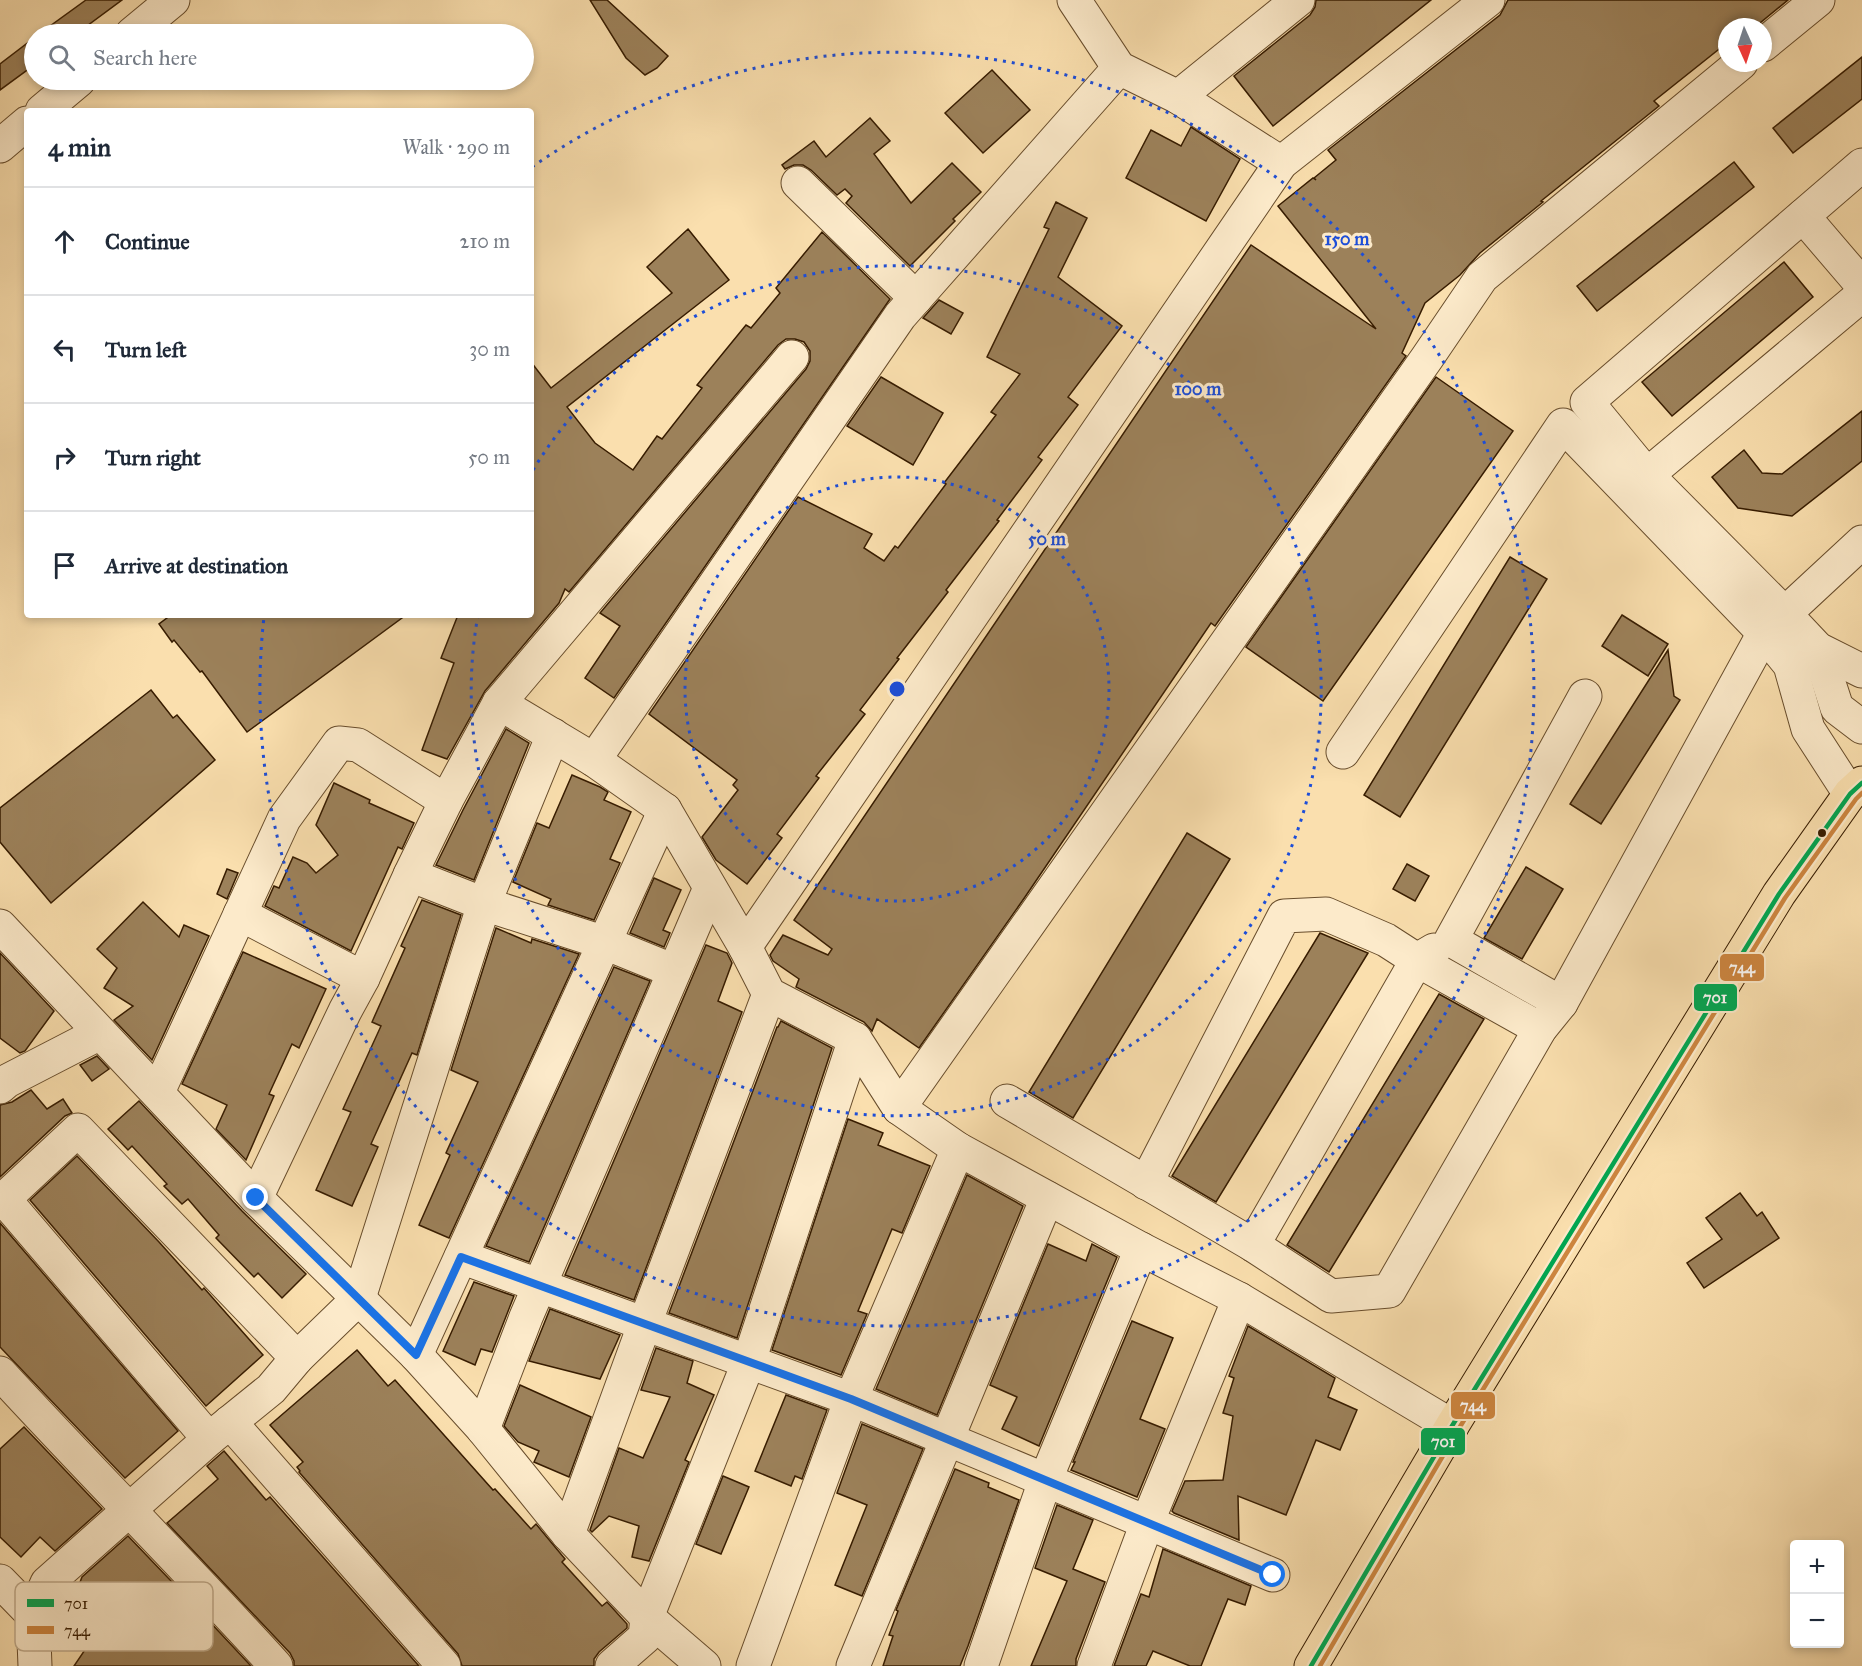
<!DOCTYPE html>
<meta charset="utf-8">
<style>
:root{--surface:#fff;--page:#f2f2f3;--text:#1f2937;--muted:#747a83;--line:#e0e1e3}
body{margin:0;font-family:"IM FELL Great Primer",serif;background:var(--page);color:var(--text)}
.controls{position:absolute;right:18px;bottom:18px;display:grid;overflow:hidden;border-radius:6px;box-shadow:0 3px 9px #0003}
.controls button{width:54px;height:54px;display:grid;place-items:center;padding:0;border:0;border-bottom:2px solid var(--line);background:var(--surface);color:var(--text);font:30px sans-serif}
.compass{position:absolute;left:1718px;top:18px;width:54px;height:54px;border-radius:50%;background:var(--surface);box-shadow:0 3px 9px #0003;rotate:177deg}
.stop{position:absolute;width:18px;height:18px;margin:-14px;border:4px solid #1a73e8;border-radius:50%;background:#fff}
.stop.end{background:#1a73e8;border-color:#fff;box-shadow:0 2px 6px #0008}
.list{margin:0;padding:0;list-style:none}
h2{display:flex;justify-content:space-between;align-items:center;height:78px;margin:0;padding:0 24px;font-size:26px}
h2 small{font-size:20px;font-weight:400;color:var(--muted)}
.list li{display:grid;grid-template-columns:39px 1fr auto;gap:18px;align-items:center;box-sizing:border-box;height:108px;padding:0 24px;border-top:2px solid var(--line)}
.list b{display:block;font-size:22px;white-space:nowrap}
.list em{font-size:20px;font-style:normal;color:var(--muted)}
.icon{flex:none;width:33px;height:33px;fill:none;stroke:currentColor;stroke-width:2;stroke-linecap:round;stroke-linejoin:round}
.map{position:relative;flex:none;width:1862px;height:1666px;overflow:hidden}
.search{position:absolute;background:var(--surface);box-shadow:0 3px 9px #0003;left:24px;top:24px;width:510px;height:66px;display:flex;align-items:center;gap:15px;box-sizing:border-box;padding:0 21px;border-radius:33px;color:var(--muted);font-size:22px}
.panel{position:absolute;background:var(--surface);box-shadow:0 3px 9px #0003;left:24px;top:108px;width:510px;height:510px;border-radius:6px}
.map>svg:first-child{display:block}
.building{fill:#9c815a;stroke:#371c00;stroke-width:1.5}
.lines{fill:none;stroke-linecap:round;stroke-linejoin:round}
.minor-casing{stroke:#684d2c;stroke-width:35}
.highway-casing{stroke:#371c00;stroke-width:35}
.minor{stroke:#fceaca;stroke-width:33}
.highway{stroke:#fadfae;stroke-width:33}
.bus-1-casing{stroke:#fceaca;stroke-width:9}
.bus-2-casing{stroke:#fceaca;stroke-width:9}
.bus-1{stroke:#00a651;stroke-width:4.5}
.bus-2{stroke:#cd853f;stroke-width:4.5}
.route{stroke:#1a73e8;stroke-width:8}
.ring{fill:none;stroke:#1d4ed8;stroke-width:3;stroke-dasharray:3 6}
.bus-dot{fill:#371c00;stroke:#fceaca;stroke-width:2}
.key{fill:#fceaca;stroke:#c1ac8d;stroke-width:1.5}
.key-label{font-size:16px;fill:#371c00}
.centre{fill:#1d4ed8;stroke:#fceaca;stroke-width:3}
.ring-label{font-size:18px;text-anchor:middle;font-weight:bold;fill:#1d4ed8;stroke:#fceaca;stroke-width:6;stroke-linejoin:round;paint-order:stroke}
.line-badge{stroke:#fceaca;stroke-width:2}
.badge-label{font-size:16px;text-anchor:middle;font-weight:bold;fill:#fff}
</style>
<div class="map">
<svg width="1862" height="1666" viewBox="0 0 1862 1666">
<rect width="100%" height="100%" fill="#fadfae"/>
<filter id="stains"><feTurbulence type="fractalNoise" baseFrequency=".00333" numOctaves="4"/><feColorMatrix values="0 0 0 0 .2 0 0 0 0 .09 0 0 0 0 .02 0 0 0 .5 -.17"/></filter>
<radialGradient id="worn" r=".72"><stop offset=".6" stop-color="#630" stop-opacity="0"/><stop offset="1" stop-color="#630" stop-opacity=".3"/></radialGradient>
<g class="building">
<path d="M86,0H122L76,34H39Z"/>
<path d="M590,0H607L668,56L657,68L645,75L626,58Z"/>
<path d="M1316,0H1431L1273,126L1234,76L1310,15L1315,7Z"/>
<path d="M1508,0H1788L1755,27H1727V50L1723,46L1654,101L1659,106L1541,201L1543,202L1480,253L1460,275L1425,303L1402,353L1406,356L1215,626L1211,623L1025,897L919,1048L877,1019L872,1031L864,1022L796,987L799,979L773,961L770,955L783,935L828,955L832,949L794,920L1251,245L1376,329L1278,206L1313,178L1316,180L1314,178L1336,160L1328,150L1500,15Z"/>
<path d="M34,38V65L0,90V64Z"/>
<path d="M1862,57V99L1793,153L1773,128Z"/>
<path d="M992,70L1030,110L983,153L945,113Z"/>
<path d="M870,118L890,141L874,154L911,203L952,163L981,192L953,219L955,221L910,266L846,203L852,196L845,189L837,195L811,170L803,165H794L785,169L782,165L814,141L826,157Z"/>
<path d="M1191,127L1240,159L1206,221L1126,178L1151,130L1181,146Z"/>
<path d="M1734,162L1754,187L1597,311L1577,286Z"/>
<path d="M1056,202L1087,218L1058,277L1122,326L1068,397L1078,405L1038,457L1042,460L997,520L999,521L946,590L948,592L897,658L899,659L860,710L865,714L816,776L819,778L777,834L782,838L747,884L716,860L702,837L738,790L733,785L737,780L649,714L798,497L872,534L864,548L884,561L895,546L898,548L946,484L944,483L996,415L991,412L1020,374L987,357L1049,229L1044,227Z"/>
<path d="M688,229L729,280L567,407L595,443L633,470L657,436L662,439L702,388L697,385L746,325L751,328L780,293L776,288L822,232L890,299L614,698L585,678L620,626L600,613L806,369L810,361V351L804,342L795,339H786L778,345L569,592L565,589L559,603L485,691L447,759L422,750L454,663L441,658L458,615H531V362L551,388L672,293L647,267Z"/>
<path d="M1784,262L1813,297L1672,416L1642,382Z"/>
<path d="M939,300L963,313L951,334L923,318Z"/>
<path d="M881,377L943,413L913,465L847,426Z"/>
<path d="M1436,377L1513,431L1323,701L1246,647Z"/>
<path d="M1862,411V461L1792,516L1738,508L1712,477L1744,450L1762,473L1782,474Z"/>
<path d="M1510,557L1547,579L1400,817L1364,795Z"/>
<path d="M171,615H406L247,732L202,671L200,672L174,640L172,642L159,624Z"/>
<path d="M1622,615L1668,644L1648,676L1602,646Z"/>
<path d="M1668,650L1674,696L1680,700L1601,824L1570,804Z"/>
<path d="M151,690L173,718L177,715L215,760L51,903L0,842V808Z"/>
<path d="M506,729L529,743L474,880L436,865L463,810Z"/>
<path d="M572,775L600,787L608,792L604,800L631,812L610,859L620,863L594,920L548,905L551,899L513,882L537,823L549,828Z"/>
<path d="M334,783L370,800L369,803L414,823L402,849L398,847L351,951L265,906L274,886L279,888L293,857L307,863L316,873L338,855L316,825Z"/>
<path d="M1187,833L1230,859L1073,1118L1029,1092Z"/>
<path d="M1407,864L1429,876L1415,901L1393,889Z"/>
<path d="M1526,867L1563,889L1522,959L1484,938Z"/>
<path d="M227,869L238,873L227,899L217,894Z"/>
<path d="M654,878L681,890L663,930L670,933L664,947L630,933Z"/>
<path d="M422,900L461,915L417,1055L412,1053L371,1144L378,1147L352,1206L316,1190L351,1112L343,1109L381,1026L372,1022L405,948L401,946Z"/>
<path d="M143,902L179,937L184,925L209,936L152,1060L114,1020L133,1006L104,988L117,968L97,949Z"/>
<path d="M496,928L531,943L532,939L579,954L449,1238L419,1225L450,1155L446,1153L478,1082L451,1070Z"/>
<path d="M1320,933L1368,953L1216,1202L1172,1176Z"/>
<path d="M706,945L727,953L732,963L718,1001L742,1012L634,1300L565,1275Z"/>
<path d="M243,952L326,989L299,1048L292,1044L269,1094L274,1096L246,1160L216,1129L227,1105L182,1084Z"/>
<path d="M0,953L54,1011L25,1051L20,1053L0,1038Z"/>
<path d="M614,967L650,981L529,1262L486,1246Z"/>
<path d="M1439,994L1484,1019L1329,1272L1287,1245Z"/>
<path d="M781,1021L832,1048L737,1338L669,1313L777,1027H778Z"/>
<path d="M97,1056L109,1069L92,1081L80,1065Z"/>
<path d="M31,1090L47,1109L63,1099L72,1113L65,1116L0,1177V1105L12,1102Z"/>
<path d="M139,1101L242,1211L306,1274L282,1298L258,1273L254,1277L216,1238L219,1235L188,1199L182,1204L164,1186L167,1184L132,1146L128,1150L108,1129Z"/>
<path d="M848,1119L883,1133L878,1145L930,1166L902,1233L892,1229L858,1311L867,1314L841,1375L772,1350Z"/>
<path d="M77,1156L159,1242L202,1290L204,1288L211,1296L263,1355L206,1406L30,1200Z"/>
<path d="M967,1175L1023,1206L937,1415L876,1389Z"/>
<path d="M1740,1193L1757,1216L1762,1212L1779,1238L1704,1288L1687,1263L1722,1239L1706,1218Z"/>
<path d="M0,1223L178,1431L125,1478L0,1347Z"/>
<path d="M1048,1244L1086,1261L1092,1244L1117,1257L1039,1446L1002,1429L1017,1397L990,1385Z"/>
<path d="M474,1282L514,1296L492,1352L481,1349L475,1365L443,1351Z"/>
<path d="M550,1309L620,1335L600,1379L529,1361Z"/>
<path d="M1132,1321L1173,1338L1140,1419L1165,1429L1137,1497L1071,1470L1075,1462H1073Z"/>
<path d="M1248,1326L1335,1378L1328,1397L1357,1410L1340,1450L1316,1440L1286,1515L1238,1496L1239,1540L1174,1513L1172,1511L1185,1481L1223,1480L1233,1416L1223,1413L1234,1378L1229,1376Z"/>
<path d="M656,1348L693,1361L687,1383L714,1395L685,1460L689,1462L649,1561L632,1557L639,1526L609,1516L592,1532L590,1530L619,1448L643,1458L670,1397L641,1390Z"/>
<path d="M357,1350L388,1386L395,1380L493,1490L495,1489L531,1529L536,1524L565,1559L562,1562L602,1606L607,1602L627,1624V1628L599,1652L594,1659V1666H462L458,1654L299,1472L300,1471L297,1467L303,1462L270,1425Z"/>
<path d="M520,1385L591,1417L569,1477L534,1462L539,1451L518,1442L504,1426Z"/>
<path d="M786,1395L827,1410L802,1479L795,1476L791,1486L755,1471Z"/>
<path d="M862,1424L923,1449L862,1596L835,1585L867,1505L837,1493Z"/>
<path d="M24,1427L102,1509L55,1551L40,1537L21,1557L0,1537V1449Z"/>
<path d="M224,1451L266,1500L270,1497L419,1666H294V1661L290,1653L167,1523L218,1479L207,1466Z"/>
<path d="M955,1469L989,1483L988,1487L1019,1500L968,1646L960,1666H883L893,1636L889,1635L898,1611L896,1610Z"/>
<path d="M723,1476L749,1487L721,1554L696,1544Z"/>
<path d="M1057,1505L1093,1520L1073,1569L1105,1582L1076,1659V1666H1031L1067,1581L1035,1568Z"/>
<path d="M128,1536L194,1605L251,1666H74L108,1616L72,1603L82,1577Z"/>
<path d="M1163,1549L1251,1586L1245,1605L1228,1599L1201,1666H1190L1153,1651L1146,1666H1114L1141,1594L1149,1597Z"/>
</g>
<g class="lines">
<defs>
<g id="minor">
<path d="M1074,0L1119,68L1178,97L1281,163"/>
<path d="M132,34L173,0"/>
<path d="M1763,45L1818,0"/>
<path d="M1178,97L1298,0"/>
<path d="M42,111L79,80"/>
<path d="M0,146L27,123"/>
<path d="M1862,165L1587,402L1647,475L1785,614L1818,649L1862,671"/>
<path d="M798,183L916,298"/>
<path d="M1803,216L1862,285"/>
<path d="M792,357L499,703L594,760L665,810L745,947L769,994L855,1039L899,1108L958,1149L1141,1249L1239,1299L1452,1426"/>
<path d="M1647,475L1862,295"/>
<path d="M1818,649L1837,708L1862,727"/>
<path d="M1343,752L1563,425L1764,633L1790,665L1808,729L1850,794"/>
<path d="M594,760L900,316L1119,68"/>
<path d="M410,875L484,904L605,943L674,971"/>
<path d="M240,914L363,978"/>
<path d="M0,926L256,1198L416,1355L483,1429L568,1534L618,1587L647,1617L704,1666"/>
<path d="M745,947L1281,163L1488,0"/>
<path d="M1561,1003L1451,940L1585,696"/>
<path d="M0,1087L7,1081L100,1033"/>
<path d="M158,1092L284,819L339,743L358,745L446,801"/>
<path d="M1007,1101L1253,1245L1331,1296L1389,1291L1540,1029L1561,1003L1764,633L1862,542"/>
<path d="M899,1108L1427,358L1482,277L1741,63"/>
<path d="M1146,1183L1284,916L1326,914L1386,940L1417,960L1540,1029"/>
<path d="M256,1198L345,1011L363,978L410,875L446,801L499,703"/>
<path d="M1253,1245L1417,960L1434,950"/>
<path d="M461,1257L851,1399L1273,1575"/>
<path d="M416,1355L665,810"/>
<path d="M0,1373C91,1472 186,1567 276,1666"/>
<path d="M230,1422L444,1666"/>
<path d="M483,1429L526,1317L710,888"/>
<path d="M209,1439L4,1199L78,1130L297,1358"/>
<path d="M568,1534L645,1323L769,994"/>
<path d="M0,1581L33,1615"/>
<path d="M35,1666L33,1615L47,1583L209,1439L271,1389L297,1358L359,1298L484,904L553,735"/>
<path d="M612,1666L645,1637L647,1617L749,1361L855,1039"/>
<path d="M753,1666L851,1399L958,1149"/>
<path d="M853,1666L1047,1198"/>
<path d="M981,1666L1045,1481L1141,1249"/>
<path d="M1094,1666L1147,1523L1239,1299"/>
</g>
<path id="highway" d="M1311,1666L1452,1426L1779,894L1850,794L1862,783"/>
</defs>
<use href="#minor" class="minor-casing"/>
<use href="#highway" class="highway-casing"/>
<use href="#minor" class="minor"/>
<use href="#highway" class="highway"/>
<defs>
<path id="bus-1" d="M1311,1666L1452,1426L1779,894L1850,794L1862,783"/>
<path id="bus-2" d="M1320,1666L1458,1430L1785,898L1856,799L1862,793"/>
</defs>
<use href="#bus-1" class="bus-1-casing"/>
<use href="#bus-2" class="bus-2-casing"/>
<use href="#bus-1" class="bus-1"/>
<use href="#bus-2" class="bus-2"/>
</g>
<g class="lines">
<path class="route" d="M256,1198L416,1355L461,1257L851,1399L1273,1575"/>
</g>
<g class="ring">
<circle cx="897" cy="689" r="212"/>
<path d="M533 470A425 425 0 1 1 478 615"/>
<path d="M532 167A637 637 0 1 1 264 617"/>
</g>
<circle class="bus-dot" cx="1822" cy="833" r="5"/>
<rect x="15" y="1582" width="198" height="69" rx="9" class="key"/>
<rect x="27" y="1599" width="27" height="8" fill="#00a651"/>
<rect x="27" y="1626" width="27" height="8" fill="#cd853f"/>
<g class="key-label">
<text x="64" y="1609">701</text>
<text x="64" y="1636">744</text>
</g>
<circle cx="897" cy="689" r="9" class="centre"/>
<g class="ring-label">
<text x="1347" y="245">150 m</text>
<text x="1198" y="395">100 m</text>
<text x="1047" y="545">50 m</text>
</g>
<g class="line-badge">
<rect x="1719" y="953" width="46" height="29" rx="6" fill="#cd853f"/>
<rect x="1693" y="983" width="45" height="29" rx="6" fill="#00a651"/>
<rect x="1450" y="1391" width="46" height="29" rx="6" fill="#cd853f"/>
<rect x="1420" y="1427" width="46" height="29" rx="6" fill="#00a651"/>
</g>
<g class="badge-label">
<text x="1742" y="973">744</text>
<text x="1715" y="1003">701</text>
<text x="1473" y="1411">744</text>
<text x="1443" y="1447">701</text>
</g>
<rect width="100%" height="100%" filter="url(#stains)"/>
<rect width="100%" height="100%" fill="url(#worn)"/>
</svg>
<div class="controls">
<button>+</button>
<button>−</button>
</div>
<svg class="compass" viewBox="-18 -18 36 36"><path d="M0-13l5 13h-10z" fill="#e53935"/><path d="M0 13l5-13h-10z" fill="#747a83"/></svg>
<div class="stop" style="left:1273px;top:1575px"></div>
<div class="stop end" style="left:256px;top:1198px"></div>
<div class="search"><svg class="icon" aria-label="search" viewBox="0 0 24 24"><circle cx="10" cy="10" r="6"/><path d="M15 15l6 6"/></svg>Search here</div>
<section class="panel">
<h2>4 min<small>Walk · 290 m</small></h2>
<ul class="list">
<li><svg class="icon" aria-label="ahead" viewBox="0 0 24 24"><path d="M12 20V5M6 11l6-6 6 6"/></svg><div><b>Continue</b></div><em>210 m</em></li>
<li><svg class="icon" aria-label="left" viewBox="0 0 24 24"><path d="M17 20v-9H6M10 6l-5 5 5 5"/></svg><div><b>Turn left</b></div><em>30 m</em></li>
<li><svg class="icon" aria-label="right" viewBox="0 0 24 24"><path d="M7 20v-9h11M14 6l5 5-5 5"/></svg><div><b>Turn right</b></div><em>50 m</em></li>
<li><svg class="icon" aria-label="arrive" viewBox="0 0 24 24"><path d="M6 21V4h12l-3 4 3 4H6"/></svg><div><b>Arrive at destination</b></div></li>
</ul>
</section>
</div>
